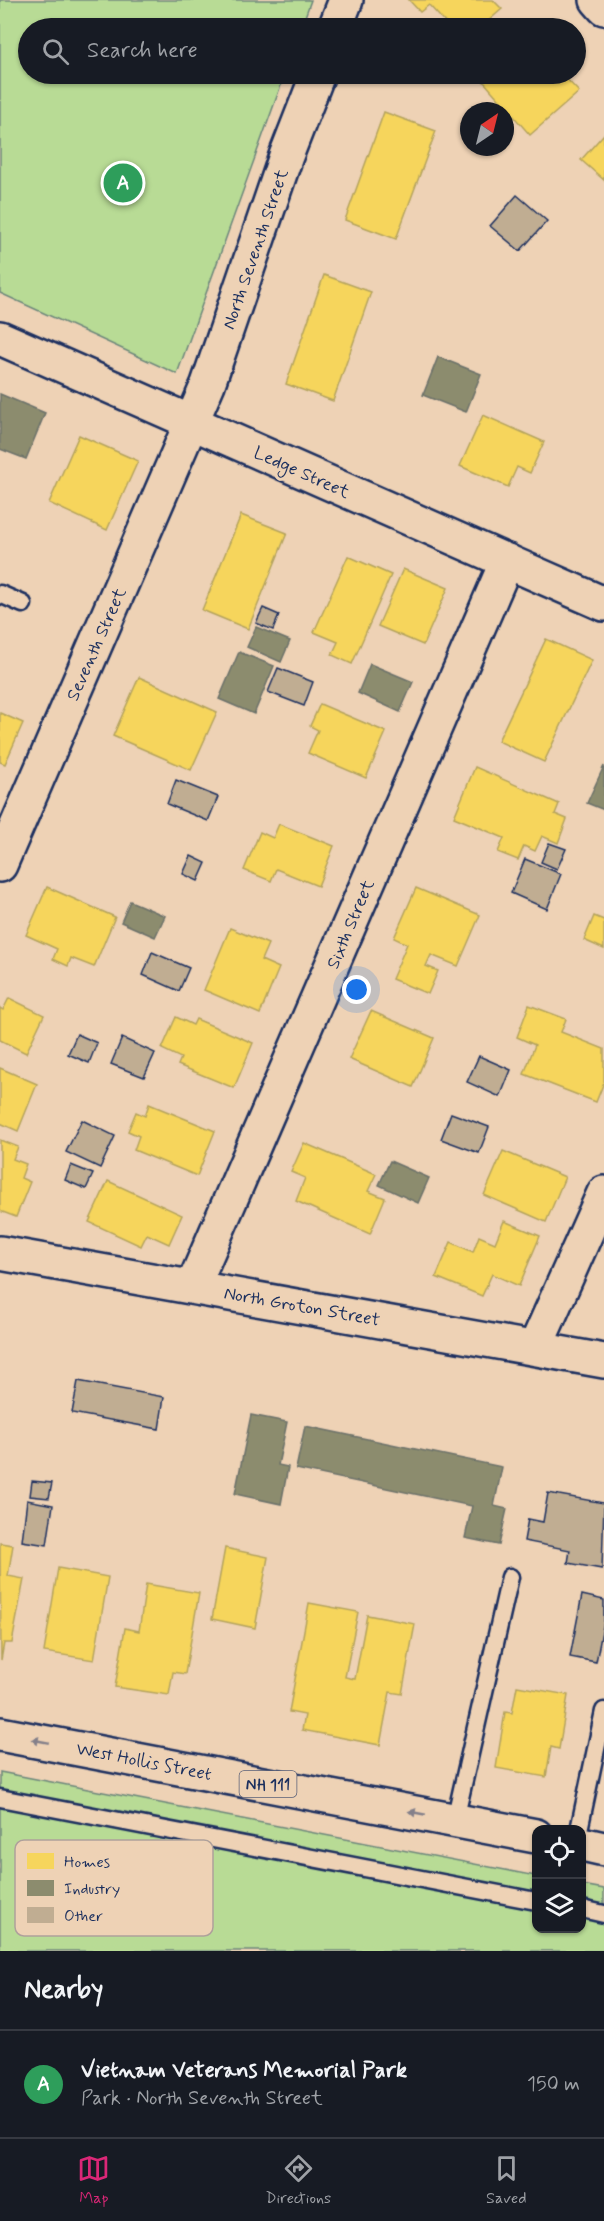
<!DOCTYPE html>
<meta charset="utf-8">
<style>
:root{--surface:#171b24;--page:#242831;--text:#f1f3f6;--muted:#9ea1a6;--line:#363941;--accent:#db2777}
body{margin:0;font-family:Mynerve,sans-serif;background:var(--page);color:var(--text)}
.controls{position:absolute;right:18px;bottom:18px;display:grid;overflow:hidden;border-radius:12px;box-shadow:0 2px 4px #0004}
.controls button{width:54px;height:54px;display:grid;place-items:center;padding:0;border:0;border-bottom:2px solid var(--line);background:var(--surface);color:var(--text);font:30px sans-serif}
.compass{position:absolute;left:460px;top:102px;width:54px;height:54px;border-radius:50%;background:var(--surface);box-shadow:0 2px 4px #0004;rotate:35deg}
.you{position:absolute;left:357px;top:990px;width:21px;height:21px;margin:-15px;border:4px solid #fff;border-radius:50%;background:#1a73e8;box-shadow:0 0 0 9px #1a73e833}
.badge{display:grid;place-items:center;width:39px;height:39px;border-radius:50%;background:var(--accent);color:#fff;font-size:20px;font-weight:700}
.pin{position:absolute;translate:-50% -50%;border:3px solid #fff;box-shadow:0 2px 6px #0006}
.list{margin:0;padding:0;list-style:none}
h2{display:flex;justify-content:space-between;align-items:center;height:78px;margin:0;padding:0 24px;font-size:26px}
h2 small{font-size:20px;font-weight:400;color:var(--muted)}
.list li{display:grid;grid-template-columns:39px 1fr auto;gap:18px;align-items:center;box-sizing:border-box;height:108px;padding:0 24px;border-top:2px solid var(--line)}
.list b{display:block;font-size:22px;white-space:nowrap}
.list p{margin:0;font-size:20px;white-space:nowrap;color:var(--muted)}
.list em{font-size:20px;font-style:normal;color:var(--muted)}
.icon{flex:none;width:33px;height:33px;fill:none;stroke:currentColor;stroke-width:2;stroke-linecap:round;stroke-linejoin:round}
.map{position:relative;flex:none;width:604px;height:1951px;overflow:hidden}
.search{position:absolute;background:var(--surface);box-shadow:0 2px 4px #0004;left:18px;right:18px;top:18px;height:66px;display:flex;align-items:center;gap:15px;box-sizing:border-box;padding:0 21px;border-radius:33px;color:var(--muted);font-size:22px}
.sheet{height:186px;background:var(--surface)}
nav{display:flex;justify-content:space-around;align-items:center;box-sizing:border-box;height:84px;border-top:2px solid var(--line);background:var(--surface);font-size:16px;color:var(--muted)}
nav a{display:grid;justify-items:center;gap:3px}
nav .on{color:var(--accent)}
.map>svg:first-child{display:block}
.green{fill:#b8db95;stroke:#6a857a;stroke-width:1.5}
.homes{fill:#f6d55c;stroke:#b4a35d;stroke-width:1.5}
.industry{fill:#8c8c6e;stroke:#6a7069;stroke-width:1.5}
.building{fill:#c0ad92;stroke:#1b2f5e;stroke-width:1.5}
.lines{fill:none;stroke-linecap:round;stroke-linejoin:round}
.service-casing{stroke:#1b2f5e;stroke-width:21}
.minor-casing{stroke:#1b2f5e;stroke-width:38}
.tertiary-casing{stroke:#1b2f5e;stroke-width:38}
.primary-casing{stroke:#1b2f5e;stroke-width:38}
.service{stroke:#eed2b5;stroke-width:16}
.minor{stroke:#eed2b5;stroke-width:33}
.tertiary{stroke:#eed2b5;stroke-width:33}
.primary{stroke:#eed2b5;stroke-width:33}
.oneway{fill:#84808a}
.labels{text-anchor:middle;stroke-width:6;stroke-linejoin:round;paint-order:stroke}
.shield{fill:#eed2b5;stroke:#5a6078;stroke-width:1.5}
.shield-label{font-size:16px;font-weight:bold;fill:#1b2f5e}
.street-label{font-size:18px;fill:#1b2f5e;stroke:#eed2b5}
.key{fill:#eed2b5;stroke:#afa19b;stroke-width:1.5}
.key-label{font-size:16px;fill:#1b2f5e}
</style>
<div class="map">
<svg width="604" height="1951" viewBox="0 0 604 1951">
<rect width="100%" height="100%" fill="#eed2b5"/>
<filter id="ink" filterUnits="userSpaceOnUse"><feTurbulence type="fractalNoise" baseFrequency=".0167" numOctaves="2"/><feDisplacementMap in="SourceGraphic" scale="12" xChannelSelector="R" yChannelSelector="G"/><feConvolveMatrix kernelMatrix="1 2 1 2 8 2 1 2 1" color-interpolation-filters="sRGB"/></filter>
<g filter="url(#ink)">
<g class="green">
<path d="M0,0H311L301,28H28V74H285L177,374L0,293Z"/>
<path d="M0,1772L536,1876V1928H582V1885L604,1889V1951H0Z"/>
</g>
<g class="homes">
<path d="M409,0H493L502,9L480,28H450L429,5L420,12Z"/>
<path d="M480,74H562L579,92L530,135L478,75Z"/>
<path d="M384,112L436,131L396,239L345,220Z"/>
<path d="M604,134V180L581,160Z"/>
<path d="M324,275L371,292L333,401L286,384Z"/>
<path d="M483,415L544,442L530,473L517,467L508,487L460,466Z"/>
<path d="M79,435L138,461L107,530L49,503Z"/>
<path d="M241,515L287,533L248,629L202,610Z"/>
<path d="M348,556L391,575L352,664L332,655L338,642L314,632Z"/>
<path d="M403,569L448,588L423,645L378,626Z"/>
<path d="M546,639L592,660L544,762L498,741Z"/>
<path d="M139,677L217,712L191,770L113,736Z"/>
<path d="M320,704L386,732L366,778L308,753L318,730L310,726Z"/>
<path d="M0,713L23,723L5,764L0,762Z"/>
<path d="M475,767L559,804L555,814L567,819L558,843L542,836L535,851L524,846L518,860L498,852L504,838L454,817Z"/>
<path d="M279,824L334,846L318,886L276,869L271,881L244,870L260,832L273,838Z"/>
<path d="M47,887L115,917L94,967L71,958L68,966L53,959L57,949L26,935Z"/>
<path d="M416,888L480,915L458,966L431,955L426,966L438,971L428,994L392,979L407,944L394,938Z"/>
<path d="M594,916L604,920V949L584,940Z"/>
<path d="M230,928L268,944L261,960L279,968L260,1014L204,990Z"/>
<path d="M9,998L44,1015L26,1053L0,1040V1008L3,1010Z"/>
<path d="M529,1005L566,1019L561,1032L604,1049V1082L596,1102L524,1074L535,1045L517,1037Z"/>
<path d="M371,1011L434,1038L413,1087L349,1059Z"/>
<path d="M176,1017L193,1025L196,1019L253,1043L234,1088L178,1065L181,1058L162,1049Z"/>
<path d="M0,1068L37,1084L18,1131L0,1123Z"/>
<path d="M149,1104L215,1131L197,1176L134,1150L139,1136L128,1131L136,1112L145,1116Z"/>
<path d="M0,1140L18,1147L13,1159L26,1164L21,1178L30,1182L16,1217L0,1211Z"/>
<path d="M304,1143L376,1174L368,1191L385,1198L370,1234L296,1201L305,1178L291,1172Z"/>
<path d="M503,1151L565,1177L546,1222L484,1195Z"/>
<path d="M108,1181L182,1215L169,1244L147,1234L141,1246L89,1222Z"/>
<path d="M504,1221L540,1236L519,1286L492,1274L482,1296L436,1277L451,1242L473,1252L479,1236L495,1243Z"/>
<path d="M0,1543L13,1545L8,1576L24,1579L12,1643H4L1,1660Z"/>
<path d="M225,1548L268,1557L255,1628L212,1619Z"/>
<path d="M58,1568L108,1577L94,1660L44,1652Z"/>
<path d="M146,1584L199,1593L185,1674L173,1672L169,1695L115,1687L125,1628L139,1631Z"/>
<path d="M309,1603L358,1612L345,1677L355,1679L367,1615L415,1624L402,1694L390,1692L380,1745L302,1730L305,1715L289,1712Z"/>
<path d="M517,1686L568,1695L559,1749L551,1747L546,1777L496,1768L505,1712L512,1713Z"/>
</g>
<g class="industry">
<path d="M438,357L481,374L466,412L423,395Z"/>
<path d="M0,394L45,413L26,459L0,449Z"/>
<path d="M256,627L290,641L281,662L247,647Z"/>
<path d="M239,652L274,666L254,714L219,699Z"/>
<path d="M370,664L413,682L400,712L358,693Z"/>
<path d="M604,766V810L587,803Z"/>
<path d="M130,901L165,916L155,937L121,922Z"/>
<path d="M390,1161L429,1178L418,1203L379,1185Z"/>
<path d="M251,1415L287,1422L278,1465L288,1467L281,1504L235,1494Z"/>
<path d="M305,1426L502,1467L494,1506L507,1509L499,1545L465,1538L472,1506L296,1469Z"/>
</g>
<g class="building">
<path d="M517,195L547,221L520,251L490,226Z"/>
<path d="M263,608L279,615L273,630L256,623Z"/>
<path d="M278,668L313,682L304,706L268,692Z"/>
<path d="M176,780L218,797L208,821L167,804Z"/>
<path d="M549,843L566,849L557,869L541,862Z"/>
<path d="M191,856L206,863L198,881L183,874Z"/>
<path d="M525,859L561,874L547,909L511,893Z"/>
<path d="M152,952L189,968L179,991L143,975Z"/>
<path d="M77,1034L97,1043L89,1063L68,1054Z"/>
<path d="M122,1038L155,1053L144,1077L111,1064Z"/>
<path d="M479,1056L511,1070L500,1097L467,1082Z"/>
<path d="M451,1113L489,1127L479,1153L441,1139Z"/>
<path d="M82,1120L115,1136L100,1168L66,1152Z"/>
<path d="M71,1165L93,1174L86,1189L65,1180Z"/>
<path d="M78,1381L164,1397L159,1429L72,1413Z"/>
<path d="M32,1481L52,1483L49,1498L30,1496Z"/>
<path d="M548,1493L604,1503L602,1569L568,1563L570,1550L524,1541L528,1519L543,1522Z"/>
<path d="M27,1500L53,1505L47,1545L22,1541Z"/>
<path d="M582,1595L604,1600V1621L596,1662L570,1657Z"/>
</g>
<g class="lines">
<defs>
<g id="service">
<path d="M0,594L23,604"/>
<path d="M0,1798L536,1901"/>
<path d="M455,1820L510,1577"/>
<path d="M579,1830L604,1711"/>
<path d="M582,1909L604,1914"/>
</g>
<g id="minor">
<path d="M597,0L604,8"/>
<path d="M335,28L346,0"/>
<path d="M0,865L208,384L286,156L318,74"/>
<path d="M0,1253L604,1361"/>
<path d="M193,1286L507,561"/>
<path d="M535,1348L604,1193"/>
</g>
<path id="tertiary" d="M0,338L604,604"/>
<g id="primary">
<path d="M0,1734L536,1836"/>
<path d="M582,1844L604,1849"/>
</g>
</defs>
<use href="#service" class="service-casing"/>
<use href="#minor" class="minor-casing"/>
<use href="#tertiary" class="tertiary-casing"/>
<use href="#primary" class="primary-casing"/>
<use href="#service" class="service"/>
<use href="#minor" class="minor"/>
<use href="#tertiary" class="tertiary"/>
<use href="#primary" class="primary"/>
</g>
<defs><path id="oneway-solid" d="M-6-.8H1V-3.2L6.5 0L1 3.2V.8H-6Z" transform="scale(1.5)"/></defs>
<g class="oneway">
<use href="#oneway-solid" transform="translate(40 1741) rotate(-169)"/>
<use href="#oneway-solid" transform="translate(417 1813) rotate(-169)"/>
</g>
</g>
<g class="labels">
<rect class="shield" x="239.5" y="1771" width="57" height="26" rx="4.5"/>
<g class="shield-label">
<text x="268" y="1790">NH 111</text>
</g>
<g class="street-label">
<text transform="translate(255 249) rotate(-71)" y="6">North Seventh Street</text>
<text transform="translate(302 472) rotate(24)" y="6">Ledge Street</text>
<text transform="translate(96 644) rotate(-66)" y="6">Seventh Street</text>
<text transform="translate(350 924) rotate(-67)" y="6">Sixth Street</text>
<text transform="translate(302 1306) rotate(10)" y="6">North Groton Street</text>
<text transform="translate(144 1761) rotate(11)" y="6">West Hollis Street</text>
</g>
</g>
<rect x="15" y="1840" width="198" height="96" rx="9" class="key"/>
<rect x="27" y="1853" width="27" height="16" fill="#f6d55c"/>
<rect x="27" y="1880" width="27" height="16" fill="#8c8c6e"/>
<rect x="27" y="1907" width="27" height="16" fill="#c0ad92"/>
<g class="key-label">
<text x="64" y="1867">Homes</text>
<text x="64" y="1894">Industry</text>
<text x="64" y="1921">Other</text>
</g>
</svg>
<div class="controls">
<button><svg class="icon" aria-label="locate" viewBox="0 0 24 24"><circle cx="12" cy="12" r="6"/><path d="M12 2v4M12 18v4M2 12h4M18 12h4"/></svg></button>
<button><svg class="icon" aria-label="layers" viewBox="0 0 24 24"><path d="M12 4l9 5-9 5-9-5zM3 14l9 5 9-5"/></svg></button>
</div>
<svg class="compass" viewBox="-18 -18 36 36"><path d="M0-13l5 13h-10z" fill="#e53935"/><path d="M0 13l5-13h-10z" fill="#9ea1a6"/></svg>
<div class="you"></div>
<div class="pin badge" style="left:123px;top:183px;background:#2e9e5b">A</div>
<div class="search"><svg class="icon" aria-label="search" viewBox="0 0 24 24"><circle cx="10" cy="10" r="6"/><path d="M15 15l6 6"/></svg>Search here</div>
</div>
<section class="sheet">
<h2>Nearby<small></small></h2>
<ul class="list">
<li><span class="badge" style="background:#2e9e5b">A</span><div><b>Vietnam Veterans Memorial Park</b><p>Park · North Seventh Street</p></div><em>150 m</em></li>
</ul>
</section>
<nav>
<a class="on"><svg class="icon" aria-label="map" viewBox="0 0 24 24"><path d="M3 6l6-2 6 2 6-2v14l-6 2-6-2-6 2zM9 4v14M15 6v14"/></svg>Map</a>
<a><svg class="icon" aria-label="directions" viewBox="0 0 24 24"><path d="M12 3l9 9-9 9-9-9zM9 14v-3h6M13 9l2 2-2 2"/></svg>Directions</a>
<a><svg class="icon" aria-label="saved" viewBox="0 0 24 24"><path d="M7 4h10v16l-5-4-5 4z"/></svg>Saved</a>
</nav>
